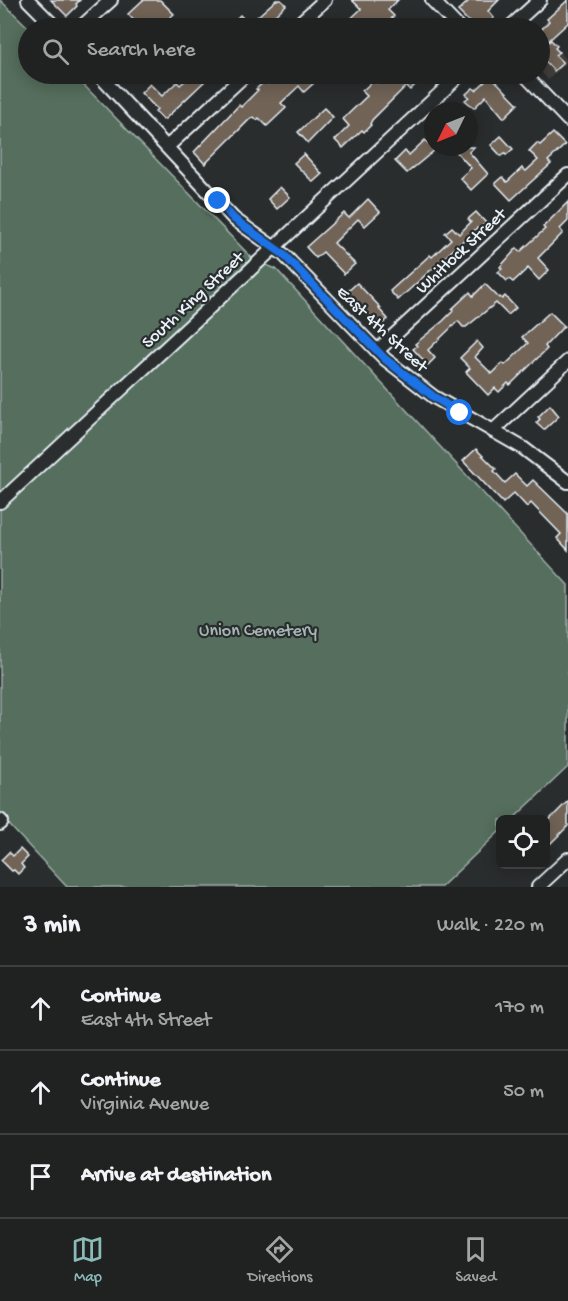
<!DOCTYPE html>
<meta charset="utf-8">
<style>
:root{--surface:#202222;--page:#2d2f2f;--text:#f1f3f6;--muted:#a2a4a5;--line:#3d3f40;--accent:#8bbbb9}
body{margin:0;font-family:"Gochi Hand",sans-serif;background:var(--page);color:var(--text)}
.controls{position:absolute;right:18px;bottom:18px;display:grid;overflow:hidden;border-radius:9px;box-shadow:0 3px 15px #0003}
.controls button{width:54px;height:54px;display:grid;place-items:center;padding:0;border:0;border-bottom:2px solid var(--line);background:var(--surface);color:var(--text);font:30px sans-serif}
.compass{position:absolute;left:424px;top:102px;width:54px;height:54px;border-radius:50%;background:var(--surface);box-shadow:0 3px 15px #0003;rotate:227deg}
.stop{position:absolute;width:18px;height:18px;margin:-14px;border:4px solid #1a73e8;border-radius:50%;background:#fff}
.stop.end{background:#1a73e8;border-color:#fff;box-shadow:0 2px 6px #0008}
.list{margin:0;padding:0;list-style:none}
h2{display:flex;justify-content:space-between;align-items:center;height:78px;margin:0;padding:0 24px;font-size:26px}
h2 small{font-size:20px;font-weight:400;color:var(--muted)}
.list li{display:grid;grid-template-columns:39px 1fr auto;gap:18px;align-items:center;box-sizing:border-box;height:84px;padding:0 24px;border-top:2px solid var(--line)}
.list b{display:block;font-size:22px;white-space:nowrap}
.list p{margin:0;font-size:20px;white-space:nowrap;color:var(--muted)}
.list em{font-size:20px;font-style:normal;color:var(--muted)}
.icon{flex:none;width:33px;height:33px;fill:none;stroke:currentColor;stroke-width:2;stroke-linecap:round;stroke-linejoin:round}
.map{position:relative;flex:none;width:568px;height:887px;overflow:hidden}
.search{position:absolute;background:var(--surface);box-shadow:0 3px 15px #0003;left:18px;right:18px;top:18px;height:66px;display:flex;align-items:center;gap:15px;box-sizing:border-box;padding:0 21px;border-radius:33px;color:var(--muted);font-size:22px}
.sheet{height:330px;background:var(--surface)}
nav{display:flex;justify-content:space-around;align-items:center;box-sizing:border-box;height:84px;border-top:2px solid var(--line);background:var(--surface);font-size:16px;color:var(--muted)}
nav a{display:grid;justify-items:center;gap:3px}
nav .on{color:var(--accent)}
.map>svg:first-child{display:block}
.built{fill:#3f3e3a}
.green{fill:#546e5d;stroke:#9eb0aa;stroke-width:1.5}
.building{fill:#716457;stroke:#e8f1f8;stroke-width:1.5}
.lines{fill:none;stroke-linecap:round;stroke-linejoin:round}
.minor-casing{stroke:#e8f1f8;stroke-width:16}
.minor{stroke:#2a2d2e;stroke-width:12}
.route{stroke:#1a73e8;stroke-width:8}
.labels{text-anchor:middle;stroke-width:4.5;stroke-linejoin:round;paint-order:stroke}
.street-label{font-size:18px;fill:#e8f1f8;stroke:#2a2d2e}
.park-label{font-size:18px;fill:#a5b6b2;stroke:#2a2d2e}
</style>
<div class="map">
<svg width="568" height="887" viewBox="0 0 568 887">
<rect width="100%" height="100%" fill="#2a2d2e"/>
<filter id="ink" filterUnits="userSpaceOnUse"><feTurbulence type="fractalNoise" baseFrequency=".0167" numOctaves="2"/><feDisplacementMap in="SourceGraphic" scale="12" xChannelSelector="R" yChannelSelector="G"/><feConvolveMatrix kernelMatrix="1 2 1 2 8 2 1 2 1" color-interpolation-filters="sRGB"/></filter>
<g filter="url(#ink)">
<path class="built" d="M540,30L568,61L548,80L540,70Z"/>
<path class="green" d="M0,0L29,28L28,74H73L254,260L276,269L568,585V767L513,819L500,820V831L441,887H67L0,815Z"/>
<g class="building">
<path d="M51,0H80L76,4L77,6L67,16Z"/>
<path d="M143,0H160L174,14L157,28H141L128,14Z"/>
<path d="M276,0H281L286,5L261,28H239L233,22L240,15L249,24Z"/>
<path d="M352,0H398L388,10L394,16L380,28L374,23L368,28H326L335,19L342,27L361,9Z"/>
<path d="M470,0H499L488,11L494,18L483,28H475L458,11Z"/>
<path d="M568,0V23L545,44L540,38V31L549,21L547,19Z"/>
<path d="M551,40L557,46L555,48L559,52L555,55L563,63L554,71L543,59L545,56L540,50Z"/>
<path d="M193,74H203L208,78L165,119H163L155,111L157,109L141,93L150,84L162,96L177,82L180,85Z"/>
<path d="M279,74H324L304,92L299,86L281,103L286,108L267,126L259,118L257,120L254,117L251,118L205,164L194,152L239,105L241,107L258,90L256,89L265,81L268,84Z"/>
<path d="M387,74L394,81L401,74H426L410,90L406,86L372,120L370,124L371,125L364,132L362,130L343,148L335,140L349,126L343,119L367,96L362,91L374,80L377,83Z"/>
<path d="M491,76L518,104L504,118L486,96L474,108L465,100L469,97L466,94L473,88L476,90Z"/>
<path d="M324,108L333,117L308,143L298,132Z"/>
<path d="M553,133L565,145L548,161L551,164L511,200L495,183L502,177L507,182L522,168L526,171L538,160L529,151L537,143L540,145Z"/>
<path d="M501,136L513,149L506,155L505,153L501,156L491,145Z"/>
<path d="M425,140L435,150L407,173L395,161L405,151L409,155Z"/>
<path d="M452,147H474L469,152L488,174L471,190L460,178L471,168Z"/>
<path d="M304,154L322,174L313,182L294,163Z"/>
<path d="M280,187L290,197L277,209L268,199Z"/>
<path d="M368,199L380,212L365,226L358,219L334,243L355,264L344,274L323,252L316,258L306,247L344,213L349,218Z"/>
<path d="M568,202V221L560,229L563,233L538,258L549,270L539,280L528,268L513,282L509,279L507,281L498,272L502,269L500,267L517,248L520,252L545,229L543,227Z"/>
<path d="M476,212L486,223L478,230L477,228L398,300L390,291L430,255L432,257L451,239L445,233L452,227L459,234L471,222L468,219Z"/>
<path d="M357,283L381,308L379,309L388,319L378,328L372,322L374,320L347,292Z"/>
<path d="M485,284L499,298L500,297L502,299L505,296L516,308L508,315L496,303L466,327H463L458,321L428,350L435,358L428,365L413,349L417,346L415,344L443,321L453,311L452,309L470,292L473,296Z"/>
<path d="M550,312L564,326L545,346L547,349L510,385L508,383L499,392L495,388L488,395L466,372L470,368L460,358L477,341L483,348L475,357L492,374L503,363L505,365L528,343L522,337Z"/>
<path d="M550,405L559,416L544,430L536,423L540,419L538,417Z"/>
<path d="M476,449L496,469L494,471L505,483L515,474L527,486L533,480L568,514V550L557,538L561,534L531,503L527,507L514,493L503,503L463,461Z"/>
<path d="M568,801V826L546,848V823Z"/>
<path d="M20,849L28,857L21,864L24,868L18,874L14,870L12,871L1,860L9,852L13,856Z"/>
</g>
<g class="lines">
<defs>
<g id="minor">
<path d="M28,0L56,28"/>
<path d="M432,0L459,28"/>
<path d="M80,28L111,0"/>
<path d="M294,28L325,0"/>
<path d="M509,28L540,0"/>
<path d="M98,74L234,219L283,254L385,359L434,397L523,448L568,482"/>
<path d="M524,74L568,120"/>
<path d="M167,147L246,74"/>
<path d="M377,351L568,175"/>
<path d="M493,431L568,361"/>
<path d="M0,502L461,74"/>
<path d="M0,820L2,822L0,824"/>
<path d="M538,887L568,859"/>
</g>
</defs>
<use href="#minor" class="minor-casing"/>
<use href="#minor" class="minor"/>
</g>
</g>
<g class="lines" filter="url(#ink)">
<path class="route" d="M218,201L234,219L283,254L385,359L434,397L460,413"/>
</g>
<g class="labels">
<g class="street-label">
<text transform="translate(460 250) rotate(-43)" y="6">Whitlock Street</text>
<text transform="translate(192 299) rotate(-43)" y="6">South King Street</text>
<text transform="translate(383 328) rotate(43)" y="6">East 4th Street</text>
</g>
<g class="park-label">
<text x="258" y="635">Union Cemetery</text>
</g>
</g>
</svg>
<div class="controls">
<button><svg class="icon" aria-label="locate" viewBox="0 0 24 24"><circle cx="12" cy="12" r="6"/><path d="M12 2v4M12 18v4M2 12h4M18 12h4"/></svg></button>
</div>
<svg class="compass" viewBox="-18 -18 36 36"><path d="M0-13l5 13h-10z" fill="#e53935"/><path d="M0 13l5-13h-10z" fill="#a2a4a5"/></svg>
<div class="stop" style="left:460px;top:413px"></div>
<div class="stop end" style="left:218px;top:201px"></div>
<div class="search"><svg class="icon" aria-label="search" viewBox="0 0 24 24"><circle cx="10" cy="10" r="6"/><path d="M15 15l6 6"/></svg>Search here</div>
</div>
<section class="sheet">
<h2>3 min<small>Walk · 220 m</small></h2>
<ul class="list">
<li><svg class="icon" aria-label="ahead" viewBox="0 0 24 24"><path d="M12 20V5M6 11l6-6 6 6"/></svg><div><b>Continue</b><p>East 4th Street</p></div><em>170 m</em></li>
<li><svg class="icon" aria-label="ahead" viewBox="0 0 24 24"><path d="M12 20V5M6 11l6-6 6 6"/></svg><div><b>Continue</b><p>Virginia Avenue</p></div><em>50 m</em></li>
<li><svg class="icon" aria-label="arrive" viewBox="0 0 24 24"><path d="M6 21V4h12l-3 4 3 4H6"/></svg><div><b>Arrive at destination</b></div></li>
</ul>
</section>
<nav>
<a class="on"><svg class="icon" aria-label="map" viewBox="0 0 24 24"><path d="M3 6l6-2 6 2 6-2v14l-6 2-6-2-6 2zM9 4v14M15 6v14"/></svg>Map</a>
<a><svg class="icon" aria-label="directions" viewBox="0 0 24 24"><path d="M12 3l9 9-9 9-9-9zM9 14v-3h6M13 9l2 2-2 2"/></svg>Directions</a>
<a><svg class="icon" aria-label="saved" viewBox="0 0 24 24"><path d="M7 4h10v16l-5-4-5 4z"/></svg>Saved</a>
</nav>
